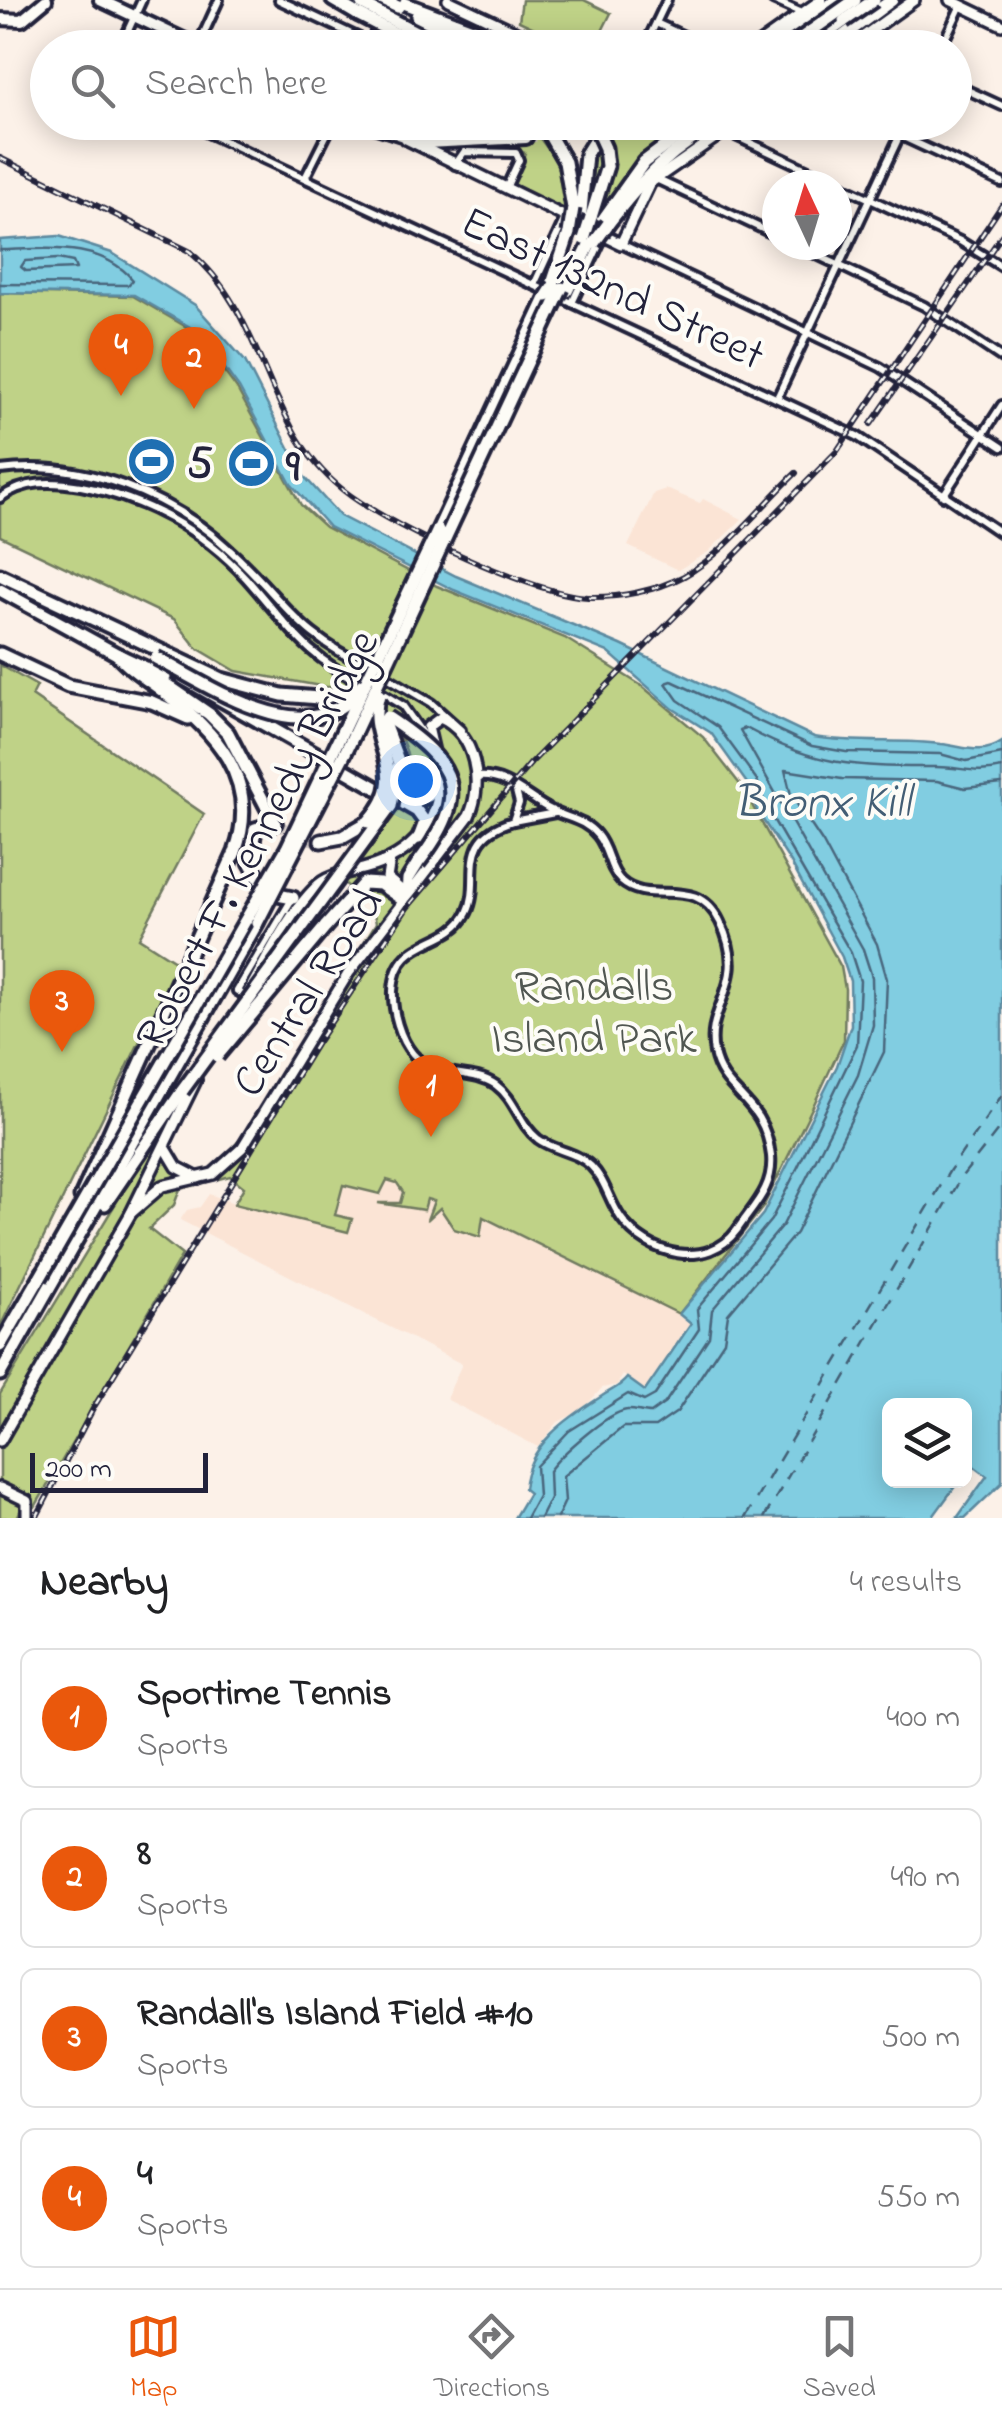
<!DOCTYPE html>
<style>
:root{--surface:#fff;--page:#f2f2f2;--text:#202124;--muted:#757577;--line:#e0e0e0;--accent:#ea580c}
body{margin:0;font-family:"Indie Flower",sans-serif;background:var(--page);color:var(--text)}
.controls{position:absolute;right:30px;bottom:30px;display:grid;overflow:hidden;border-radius:15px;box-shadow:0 5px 25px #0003}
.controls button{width:90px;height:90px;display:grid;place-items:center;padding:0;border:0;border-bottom:2px solid var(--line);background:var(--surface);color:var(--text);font:50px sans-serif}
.compass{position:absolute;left:762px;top:170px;width:90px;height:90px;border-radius:50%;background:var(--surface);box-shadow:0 5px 25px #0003;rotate:356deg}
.scale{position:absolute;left:30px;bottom:25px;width:178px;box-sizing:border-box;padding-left:10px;border:5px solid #22223b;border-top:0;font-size:28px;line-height:35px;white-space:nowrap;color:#22223b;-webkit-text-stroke:8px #fdfcf7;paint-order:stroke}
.you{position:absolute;left:415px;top:780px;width:35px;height:35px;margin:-25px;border:8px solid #fff;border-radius:50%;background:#1a73e8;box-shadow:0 0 0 15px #1a73e833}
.badge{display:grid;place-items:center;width:65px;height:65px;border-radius:50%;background:var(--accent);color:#fff;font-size:32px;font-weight:700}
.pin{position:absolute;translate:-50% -82px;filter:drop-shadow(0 2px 5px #0008)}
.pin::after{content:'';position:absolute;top:52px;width:35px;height:30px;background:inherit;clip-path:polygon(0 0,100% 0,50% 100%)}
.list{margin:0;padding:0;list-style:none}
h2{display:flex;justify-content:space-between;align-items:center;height:130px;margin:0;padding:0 40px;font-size:42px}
h2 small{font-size:32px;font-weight:400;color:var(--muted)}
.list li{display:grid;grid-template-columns:65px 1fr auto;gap:30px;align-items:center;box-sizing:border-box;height:140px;margin:0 20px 20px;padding:0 20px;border:2px solid var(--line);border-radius:15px}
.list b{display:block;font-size:38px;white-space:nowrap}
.list p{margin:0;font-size:32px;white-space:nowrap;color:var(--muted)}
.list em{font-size:32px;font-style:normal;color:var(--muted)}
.icon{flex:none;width:55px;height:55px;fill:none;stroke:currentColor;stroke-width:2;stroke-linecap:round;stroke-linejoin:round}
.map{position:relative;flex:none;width:1002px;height:1518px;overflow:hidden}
.search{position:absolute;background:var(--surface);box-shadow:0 5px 25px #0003;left:30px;right:30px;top:30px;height:110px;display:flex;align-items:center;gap:25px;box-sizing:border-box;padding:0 35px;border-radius:55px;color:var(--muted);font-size:38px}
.sheet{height:770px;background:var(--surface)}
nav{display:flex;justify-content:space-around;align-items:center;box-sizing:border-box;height:140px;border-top:2px solid var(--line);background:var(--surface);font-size:28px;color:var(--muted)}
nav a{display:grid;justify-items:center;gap:5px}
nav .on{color:var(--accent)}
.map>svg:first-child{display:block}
.built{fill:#fbe4d5}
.green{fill:#bfd287;stroke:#707a61;stroke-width:2.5}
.water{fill:#81cde1;stroke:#5b899f;stroke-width:2.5}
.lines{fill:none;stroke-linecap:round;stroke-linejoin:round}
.shore{stroke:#48667d;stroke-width:2.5}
.ferry{stroke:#435e75;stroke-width:2.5;stroke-dasharray:12 10;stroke-linecap:butt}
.primary-tunnel{stroke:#d0c8c5;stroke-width:10;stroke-dasharray:10 5;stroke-linecap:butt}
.highway-tunnel{stroke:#d0c8c5;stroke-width:11;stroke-dasharray:11 5.5;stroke-linecap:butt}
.street-casing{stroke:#22223b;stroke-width:14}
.secondary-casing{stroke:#22223b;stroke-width:16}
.primary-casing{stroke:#22223b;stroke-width:18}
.highway-casing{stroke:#22223b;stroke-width:19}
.street{stroke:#fdfcf7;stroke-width:6}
.secondary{stroke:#fdfcf7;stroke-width:9}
.primary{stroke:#fdfcf7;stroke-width:10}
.highway{stroke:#fdfcf7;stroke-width:11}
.rail-casing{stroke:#22223b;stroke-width:6}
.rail{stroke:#fdfcf7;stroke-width:2.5;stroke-dasharray:8;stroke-linecap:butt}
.highway-bridge-casing{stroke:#22223b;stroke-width:19;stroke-linecap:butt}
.highway-bridge{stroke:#fdfcf7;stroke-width:11}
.labels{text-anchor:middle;stroke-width:8;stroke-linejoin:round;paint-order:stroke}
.street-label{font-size:45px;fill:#22223b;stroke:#fdfcf7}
.poi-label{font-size:45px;font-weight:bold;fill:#22223b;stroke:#fdfcf7;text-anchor:start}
.park-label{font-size:45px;fill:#515752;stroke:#fdfcf7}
.water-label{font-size:48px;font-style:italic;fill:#435e75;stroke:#fdfcf7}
</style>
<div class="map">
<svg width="1002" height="1518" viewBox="0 0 1002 1518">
<rect width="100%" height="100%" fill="#fcf1e8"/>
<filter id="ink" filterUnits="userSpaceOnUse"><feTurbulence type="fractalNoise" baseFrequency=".01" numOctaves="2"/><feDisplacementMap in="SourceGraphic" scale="20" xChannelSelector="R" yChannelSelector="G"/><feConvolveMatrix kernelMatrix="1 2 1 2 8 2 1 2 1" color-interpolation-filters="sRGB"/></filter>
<g filter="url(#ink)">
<g class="built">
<path d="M666,489L700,503L703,499L742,519L708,552L678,570L628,546L654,493Z"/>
<path d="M364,1158L679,1314L692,1323L645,1392L623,1375L617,1385L602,1388L582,1410L558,1422L538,1447L446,1399L462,1364L180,1220L187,1210L200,1207L209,1194L234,1203L244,1186Z"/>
</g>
<g class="green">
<path d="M522,0H584L611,13L594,47H575L519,21Z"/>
<path d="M612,123H685L641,157L601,207L610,184L613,153L601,154L596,188L584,216L593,154Z"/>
<path d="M530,125L562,168L567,215L510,188L525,153L512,148L472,147L529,144Z"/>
<path d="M0,293L133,296L195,332L237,389L301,505L325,527L437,586L565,638L642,686L703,737L742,787L841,967L845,989L844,1040L815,1102L763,1207L679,1314L483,1217L480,1237L454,1229L440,1208L427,1220L434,1201L427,1199L424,1210L378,1203H400L403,1192L397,1183L387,1180L380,1194L343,1185L335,1215L352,1219L348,1232L234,1204L244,1187L230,1176L180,1189L174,1205L149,1229L182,1255L35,1507L20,1511L17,1518H0V1394L153,1142L170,1151L175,1162L201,1173L214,1169L241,1138L376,923L372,905L344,883C393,802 454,774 358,687H326L236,671L197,648L174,619L0,536Z"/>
<path d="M0,665L37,686L32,696L204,814L139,938L178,963L0,1327Z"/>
</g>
<path class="water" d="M59,236L112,253L195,305L245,361L303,475L340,516L456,576L621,645L814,737C859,744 899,739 941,744C963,746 981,756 1002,742V1483L965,1518H957L987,1476L971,1464L965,1473L964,1406H890V1480L959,1481L932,1518H514L529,1493L524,1489C528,1444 566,1419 602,1396C612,1389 619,1388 627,1378L645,1391L691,1324L679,1314L763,1214L837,1066L851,1025L850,981L842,957L791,863L757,811L749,786L711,733L672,708L608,652L454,590L329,527L291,484L239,388L197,331L134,295L0,293V240Z"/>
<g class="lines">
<g class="shore">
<path d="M0,250C45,249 100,241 133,280L128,285L0,284"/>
<path d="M58,259L73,262L76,269L26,271L21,267L25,261Z"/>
<path d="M526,1518L538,1496L536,1466L569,1431L628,1394L644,1401L655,1395L699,1329L697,1309L771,1220L793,1177L857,1045L860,981L851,953L766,807L757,780L718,727L678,700L666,683L672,681L812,746L846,752L940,754L966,761L1002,754"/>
<path d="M540,1518L550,1498L549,1471C560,1455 608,1412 627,1410C634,1409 642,1413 651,1413L665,1403L709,1337L712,1310L783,1225L858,1075L873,1025L872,977L863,949L740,730L746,728C815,766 856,767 933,767C959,766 974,775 1002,768"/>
<path d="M557,1518L565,1501L563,1476L623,1427H655L677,1412L724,1341L728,1314L796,1233L884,1052L887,979L877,944L823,843L791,795L785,770L842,779L937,781L965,788L1002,784"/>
</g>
<g class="ferry">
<path d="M745,1518L950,1170L1002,1095"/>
<path d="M764,1518L963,1175L1002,1125"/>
</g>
<g class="primary-tunnel">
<path d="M525,129L601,123"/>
<path d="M526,138L652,122"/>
</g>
<path class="highway-tunnel" d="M275,823L301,838L321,841"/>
<defs>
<g id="street">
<path d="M279,0L381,48"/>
<path d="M773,0L802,13"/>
<path d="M656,23L710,48"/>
<path d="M860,39L877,48"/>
<path d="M198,46L219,0"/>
<path d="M120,48L142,0"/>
<path d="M368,48L378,26"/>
<path d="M644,48L667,0"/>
<path d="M941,48L961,5"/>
<path d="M954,84L1002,106"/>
<path d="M184,122L857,436L1002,534"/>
<path d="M871,122L1002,183"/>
<path d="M725,131L960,241L1002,267"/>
<path d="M455,165L464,152L516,153L519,160L506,188"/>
<path d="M305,178L333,122"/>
<path d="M656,179L777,236"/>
<path d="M621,244L880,367L1002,447"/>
<path d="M796,245L924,306L1002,358"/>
<path d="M534,285L565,218"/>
<path d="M572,303L601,241"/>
<path d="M777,398L906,122"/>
<path d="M0,470C83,459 172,495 232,552C287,603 296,634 371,668"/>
<path d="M943,496L1002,405"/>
<path d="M0,498C25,480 52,481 81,486C144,498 202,530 246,578C287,624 305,657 364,684"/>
<path d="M382,674L431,703L461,730"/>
<path d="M380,692L403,706L429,743"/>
<path d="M477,777C507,774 527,798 551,810C568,819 584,819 597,835C609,849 608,868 621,881C651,908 696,872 720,922C751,985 704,1004 714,1053C723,1096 764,1097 771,1156C774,1188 753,1206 737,1230C708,1270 647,1256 621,1218C609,1201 606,1181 591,1166C576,1151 554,1151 538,1139C519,1124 515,1099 496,1085C470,1067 436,1081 413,1054C400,1039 392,1011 393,991C395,935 449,949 467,913C484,879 453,839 513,821L519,803L515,787"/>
<path d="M513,821L555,813"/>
<path d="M246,996L237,991L292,899"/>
</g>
<g id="secondary">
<path d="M448,0L550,48"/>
<path d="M950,0L1002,25"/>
<path d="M753,48L821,0"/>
<path d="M847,48L914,0"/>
<path d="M406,139L621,244L650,183L738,122"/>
<path d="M390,859L387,878L407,895"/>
<path d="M245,998C267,960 285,918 316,887C328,874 349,873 366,868C411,856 443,821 439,772"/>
<path d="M165,1147L177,1167L198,1178"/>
<path d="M131,1213L162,1186L213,1174L242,1148L348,974L469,816C484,784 476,734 440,718L428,727L434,753"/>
<path d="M0,1441L131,1213L196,1080"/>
<path d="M0,1488L27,1501V1518"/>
</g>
<g id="primary">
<path d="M100,0L202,48"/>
<path d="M0,19L22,20L46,0"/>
<path d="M361,122L426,143L526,138"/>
<path d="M381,122L432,133L525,129"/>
</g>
<g id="highway">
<path d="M333,0L357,14"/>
<path d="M395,0L523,48"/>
<path d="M417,16L481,48"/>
<path d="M400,24L446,48"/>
<path d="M396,34L422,48"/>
<path d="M768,48L837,0"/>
<path d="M807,48L844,21"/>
<path d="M827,48L892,0"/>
<path d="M542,122L565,162L573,208"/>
<path d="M581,212L586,154L606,122"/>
<path d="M591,217L607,166"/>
<path d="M602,221L644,162L697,122"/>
<path d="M608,224C641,181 673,145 723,122"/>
<path d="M552,284L569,233"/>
<path d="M567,291L591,242"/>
<path d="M438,530L547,296"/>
<path d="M0,575L221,679L282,695L355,701"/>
<path d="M0,590L122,657"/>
<path d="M0,654L68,686L152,702L188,718"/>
<path d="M118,655L165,677"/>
<path d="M154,676L209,714L228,733L275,823"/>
<path d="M183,678L417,811L425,822L419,838"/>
<path d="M402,798L416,801L428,796L439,770"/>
<path d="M275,823L255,829L250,862L267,893L293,898"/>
<path d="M321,841L342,837L368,822"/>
<path d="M407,895L408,879L418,863"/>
<path d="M325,927L364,883L380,884L403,900"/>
<path d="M81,1197L235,852C262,779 214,730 160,689C146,678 129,669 118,655"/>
<path d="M105,1204L182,1091"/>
<path d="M0,1346L43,1272"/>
<path d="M0,1374L257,923"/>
</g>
</defs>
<use href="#street" class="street-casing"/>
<use href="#secondary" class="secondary-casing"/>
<use href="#primary" class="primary-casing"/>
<use href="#highway" class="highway-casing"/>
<use href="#street" class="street"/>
<use href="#secondary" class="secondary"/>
<use href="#primary" class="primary"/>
<use href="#highway" class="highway"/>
<defs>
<g id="rail">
<path d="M0,158L189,251C249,300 260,376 299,440C312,461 330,481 351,496C397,529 533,594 588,597C619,598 656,591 684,576C727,552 760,507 796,473"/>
<path d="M871,424L1002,235"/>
<path d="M36,1518L94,1407L317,1043L407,908L531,763L837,451L1002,205"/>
</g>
</defs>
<use href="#rail" class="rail-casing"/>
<use href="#rail" class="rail"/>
<defs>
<g id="highway-bridge">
<path d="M383,0L398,7"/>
<path d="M362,4L400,24"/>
<path d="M357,14L396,34"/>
<path d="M844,21L874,0"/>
<path d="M787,48L855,0"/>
<path d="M593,122L605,148L607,166"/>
<path d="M569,233L573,208"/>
<path d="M584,239L591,217"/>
<path d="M594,243L608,224"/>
<path d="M547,296L554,285"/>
<path d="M156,658C210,686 315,760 362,684"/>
<path d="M387,717C458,764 472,793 418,863"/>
<path d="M368,822C416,771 363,743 379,695"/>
<path d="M257,923L347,749L562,288"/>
<path d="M217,1056L325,927"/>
<path d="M182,1091L391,806L399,763L383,721"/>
<path d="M40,1278L287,848L438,530"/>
</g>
</defs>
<use href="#highway-bridge" class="highway-bridge-casing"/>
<use href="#highway-bridge" class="highway-bridge"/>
</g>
</g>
<defs>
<symbol id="stadium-disc" viewBox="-11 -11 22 22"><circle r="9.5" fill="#1f6fb2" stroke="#fdfcf7"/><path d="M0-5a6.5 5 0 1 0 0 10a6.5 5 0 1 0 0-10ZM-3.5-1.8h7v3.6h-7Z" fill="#fff"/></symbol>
</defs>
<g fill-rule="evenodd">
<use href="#stadium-disc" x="124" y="434" width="55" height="55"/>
<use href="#stadium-disc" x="224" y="436" width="55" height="55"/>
</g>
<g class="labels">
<g class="street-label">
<text transform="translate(614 286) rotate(25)" y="16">East 132nd Street</text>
<text transform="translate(255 838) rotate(-62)" y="16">Robert F. Kennedy Bridge</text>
<text transform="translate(306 991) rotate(-57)" y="16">Central Road</text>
</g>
<g class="poi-label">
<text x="187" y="477">5</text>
<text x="286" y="480">9</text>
</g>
<g class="park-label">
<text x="594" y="1000">Randalls<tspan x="594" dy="52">Island Park</tspan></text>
</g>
<g class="water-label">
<text x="822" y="816">Bronx Kill</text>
</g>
</g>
</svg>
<div class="controls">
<button><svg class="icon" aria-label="layers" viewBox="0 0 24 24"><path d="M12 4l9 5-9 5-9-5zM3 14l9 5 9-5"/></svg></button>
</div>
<svg class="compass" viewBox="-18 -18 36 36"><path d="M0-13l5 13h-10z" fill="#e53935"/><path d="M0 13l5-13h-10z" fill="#757577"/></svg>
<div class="scale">200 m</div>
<div class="you"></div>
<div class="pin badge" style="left:431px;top:1137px">1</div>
<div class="pin badge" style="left:194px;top:409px">2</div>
<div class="pin badge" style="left:62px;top:1052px">3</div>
<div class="pin badge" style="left:121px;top:396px">4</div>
<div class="search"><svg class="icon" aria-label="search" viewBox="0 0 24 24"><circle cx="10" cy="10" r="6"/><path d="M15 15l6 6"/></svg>Search here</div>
</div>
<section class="sheet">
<h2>Nearby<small>4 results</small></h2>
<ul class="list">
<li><span class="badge">1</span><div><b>Sportime Tennis</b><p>Sports</p></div><em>400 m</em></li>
<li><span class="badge">2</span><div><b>8</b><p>Sports</p></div><em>490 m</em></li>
<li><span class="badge">3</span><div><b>Randall's Island Field #10</b><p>Sports</p></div><em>500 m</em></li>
<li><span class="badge">4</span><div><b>4</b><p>Sports</p></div><em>550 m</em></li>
</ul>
</section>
<nav>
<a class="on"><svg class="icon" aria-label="map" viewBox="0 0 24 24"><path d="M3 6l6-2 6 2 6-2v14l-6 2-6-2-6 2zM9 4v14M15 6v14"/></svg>Map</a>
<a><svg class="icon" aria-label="directions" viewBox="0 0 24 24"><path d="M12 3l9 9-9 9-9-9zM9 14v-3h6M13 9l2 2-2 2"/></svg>Directions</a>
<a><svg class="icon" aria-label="saved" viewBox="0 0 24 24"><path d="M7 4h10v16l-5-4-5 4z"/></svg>Saved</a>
</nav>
